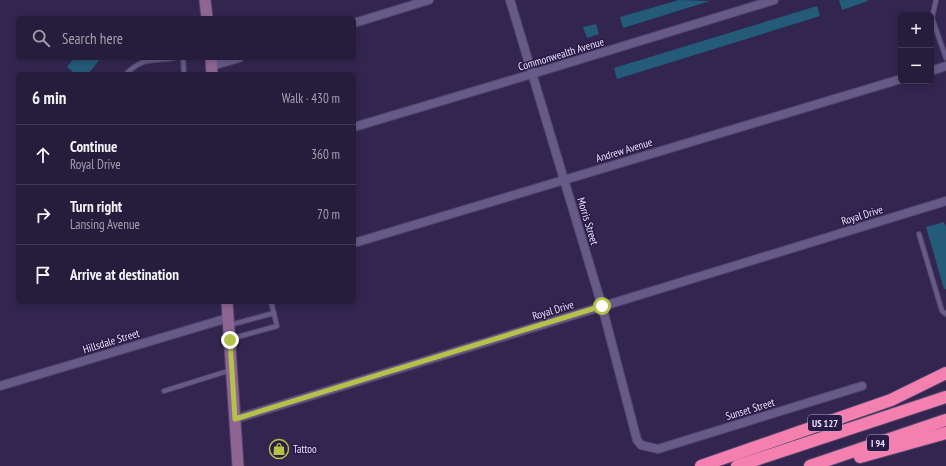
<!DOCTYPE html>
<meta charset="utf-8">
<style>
:root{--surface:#261c3c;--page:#322947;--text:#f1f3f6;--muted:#a4a1af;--line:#423a56}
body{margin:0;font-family:"PT Sans Narrow",sans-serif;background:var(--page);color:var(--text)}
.controls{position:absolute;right:12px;top:12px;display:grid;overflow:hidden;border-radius:6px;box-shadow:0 2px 6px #0003}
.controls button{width:36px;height:36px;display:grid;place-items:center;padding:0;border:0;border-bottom:1px solid var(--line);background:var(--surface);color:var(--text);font:20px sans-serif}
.stop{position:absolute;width:12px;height:12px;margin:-9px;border:3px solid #b4c24a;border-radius:50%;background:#fff}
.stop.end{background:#b4c24a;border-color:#fff;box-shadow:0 1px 4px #0008}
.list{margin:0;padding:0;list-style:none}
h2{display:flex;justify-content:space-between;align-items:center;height:52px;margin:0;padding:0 16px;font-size:17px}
h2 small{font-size:13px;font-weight:400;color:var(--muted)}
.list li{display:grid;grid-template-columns:26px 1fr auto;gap:12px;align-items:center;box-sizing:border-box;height:60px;padding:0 16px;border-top:1px solid var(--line)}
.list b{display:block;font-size:15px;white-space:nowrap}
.list p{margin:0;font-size:13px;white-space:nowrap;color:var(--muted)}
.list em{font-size:13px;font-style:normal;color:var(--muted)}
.icon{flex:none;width:22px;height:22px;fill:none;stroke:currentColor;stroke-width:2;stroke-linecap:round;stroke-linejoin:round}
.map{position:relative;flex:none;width:946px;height:466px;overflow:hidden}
.search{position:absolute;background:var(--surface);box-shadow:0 2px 6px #0003;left:16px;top:16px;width:340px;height:44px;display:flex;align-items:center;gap:10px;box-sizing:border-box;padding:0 14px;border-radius:6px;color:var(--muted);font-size:15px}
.panel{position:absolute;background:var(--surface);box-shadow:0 2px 6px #0003;left:16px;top:72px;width:340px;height:232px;border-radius:6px}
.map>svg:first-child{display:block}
.building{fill:#235b79}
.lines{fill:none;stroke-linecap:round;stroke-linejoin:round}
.service-casing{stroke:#504469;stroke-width:6}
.minor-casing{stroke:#504469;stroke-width:10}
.secondary-casing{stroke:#504469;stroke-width:13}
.motorway-casing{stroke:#504469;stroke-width:14}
.service{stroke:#665a89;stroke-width:4}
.minor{stroke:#665a89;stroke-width:8}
.secondary{stroke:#906594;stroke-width:11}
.motorway{stroke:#f380af;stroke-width:12}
.route{stroke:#b4c24a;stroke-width:5}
.labels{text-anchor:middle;stroke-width:3;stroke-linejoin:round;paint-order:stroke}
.shield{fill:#291b45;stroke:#afa6c6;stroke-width:1}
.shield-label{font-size:10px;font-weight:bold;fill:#e8e2fe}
.street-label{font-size:11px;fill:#e8e2fe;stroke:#291b45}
.poi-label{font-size:11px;fill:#e8e2fe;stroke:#291b45;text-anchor:start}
</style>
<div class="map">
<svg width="946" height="466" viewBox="0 0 946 466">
<rect width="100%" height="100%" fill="#322650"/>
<g class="building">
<path d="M679,0L710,1L623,28L620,17Z"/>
<path d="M839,0H868V1L842,10Z"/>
<path d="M817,6L820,16L617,79L614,68Z"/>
<path d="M596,24L599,34L587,38L583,27Z"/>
<path d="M74,58H101L88,74H75L67,67Z"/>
<path d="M944,222L946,227V289H944L926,227Z"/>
</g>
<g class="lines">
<defs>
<g id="service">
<path d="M936,0L932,18L946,58"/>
<path d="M183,58L184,74"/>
<path d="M126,74C144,56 152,62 175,58"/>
<path d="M919,234L942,311L946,314"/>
<path d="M230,325L274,313"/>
<path d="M230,339L277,326L271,302"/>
<path d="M164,391L231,370"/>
</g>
<g id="minor">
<path d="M510,0L602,306L637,440L641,445L658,449L862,386"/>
<path d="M354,23L429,0"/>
<path d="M211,66L239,58"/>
<path d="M931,71L946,66"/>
<path d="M354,127L532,74L774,0"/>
<path d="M354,243L901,79"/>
<path d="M0,386L228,318"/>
<path d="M235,419L946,201"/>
</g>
<g id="secondary">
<path d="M205,0L207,18"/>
<path d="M211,58L212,74"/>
<path d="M227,302L238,466"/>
</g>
<g id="motorway">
<path d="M860,457L946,433"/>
<path d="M701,466L891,400L946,373"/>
<path d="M737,466L946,397"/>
<path d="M810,466L946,420"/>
</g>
</defs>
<use href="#service" class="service-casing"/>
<use href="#minor" class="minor-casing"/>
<use href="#secondary" class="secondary-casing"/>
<use href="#motorway" class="motorway-casing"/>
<use href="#service" class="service"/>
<use href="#minor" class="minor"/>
<use href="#secondary" class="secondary"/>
<use href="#motorway" class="motorway"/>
</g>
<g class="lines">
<path class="route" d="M230,340L235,419L602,306"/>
</g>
<defs>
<symbol id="shop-ring" viewBox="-11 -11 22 22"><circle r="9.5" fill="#291b45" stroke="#b4c24a" stroke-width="1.5"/><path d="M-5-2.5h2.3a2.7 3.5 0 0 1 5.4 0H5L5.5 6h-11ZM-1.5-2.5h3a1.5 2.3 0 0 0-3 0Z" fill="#b4c24a"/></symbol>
</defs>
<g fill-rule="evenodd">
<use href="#shop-ring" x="268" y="438" width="22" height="22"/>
</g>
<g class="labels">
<g class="shield">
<rect x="808" y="415" width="34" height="16" rx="3"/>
<rect x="867" y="435" width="22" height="16" rx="3"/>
</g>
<g class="shield-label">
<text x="825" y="427">US 127</text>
<text x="878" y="447">I 94</text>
</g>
<g class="street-label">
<text transform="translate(561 54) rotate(-17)" y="4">Commonwealth Avenue</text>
<text transform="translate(624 150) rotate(-17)" y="4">Andrew Avenue</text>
<text transform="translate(862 215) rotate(-17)" y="4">Royal Drive</text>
<text transform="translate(588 221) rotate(73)" y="4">Morris Street</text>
<text transform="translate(553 310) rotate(-17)" y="4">Royal Drive</text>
<text transform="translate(111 341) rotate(-17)" y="4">Hillsdale Street</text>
<text transform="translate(750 409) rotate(-17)" y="4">Sunset Street</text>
</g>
<g class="poi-label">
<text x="293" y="453">Tattoo</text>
</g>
</g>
</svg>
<div class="controls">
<button>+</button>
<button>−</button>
</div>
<div class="stop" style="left:602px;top:306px"></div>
<div class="stop end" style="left:230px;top:340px"></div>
<div class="search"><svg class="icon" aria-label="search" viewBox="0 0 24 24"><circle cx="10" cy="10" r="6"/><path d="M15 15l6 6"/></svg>Search here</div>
<section class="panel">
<h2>6 min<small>Walk · 430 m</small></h2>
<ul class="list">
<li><svg class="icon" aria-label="ahead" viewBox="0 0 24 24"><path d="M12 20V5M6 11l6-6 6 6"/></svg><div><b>Continue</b><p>Royal Drive</p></div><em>360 m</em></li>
<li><svg class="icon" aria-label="right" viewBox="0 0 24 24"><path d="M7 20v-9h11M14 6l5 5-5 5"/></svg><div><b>Turn right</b><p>Lansing Avenue</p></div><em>70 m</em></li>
<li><svg class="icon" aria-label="arrive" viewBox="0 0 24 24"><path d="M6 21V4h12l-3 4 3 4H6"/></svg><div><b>Arrive at destination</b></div></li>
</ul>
</section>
</div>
